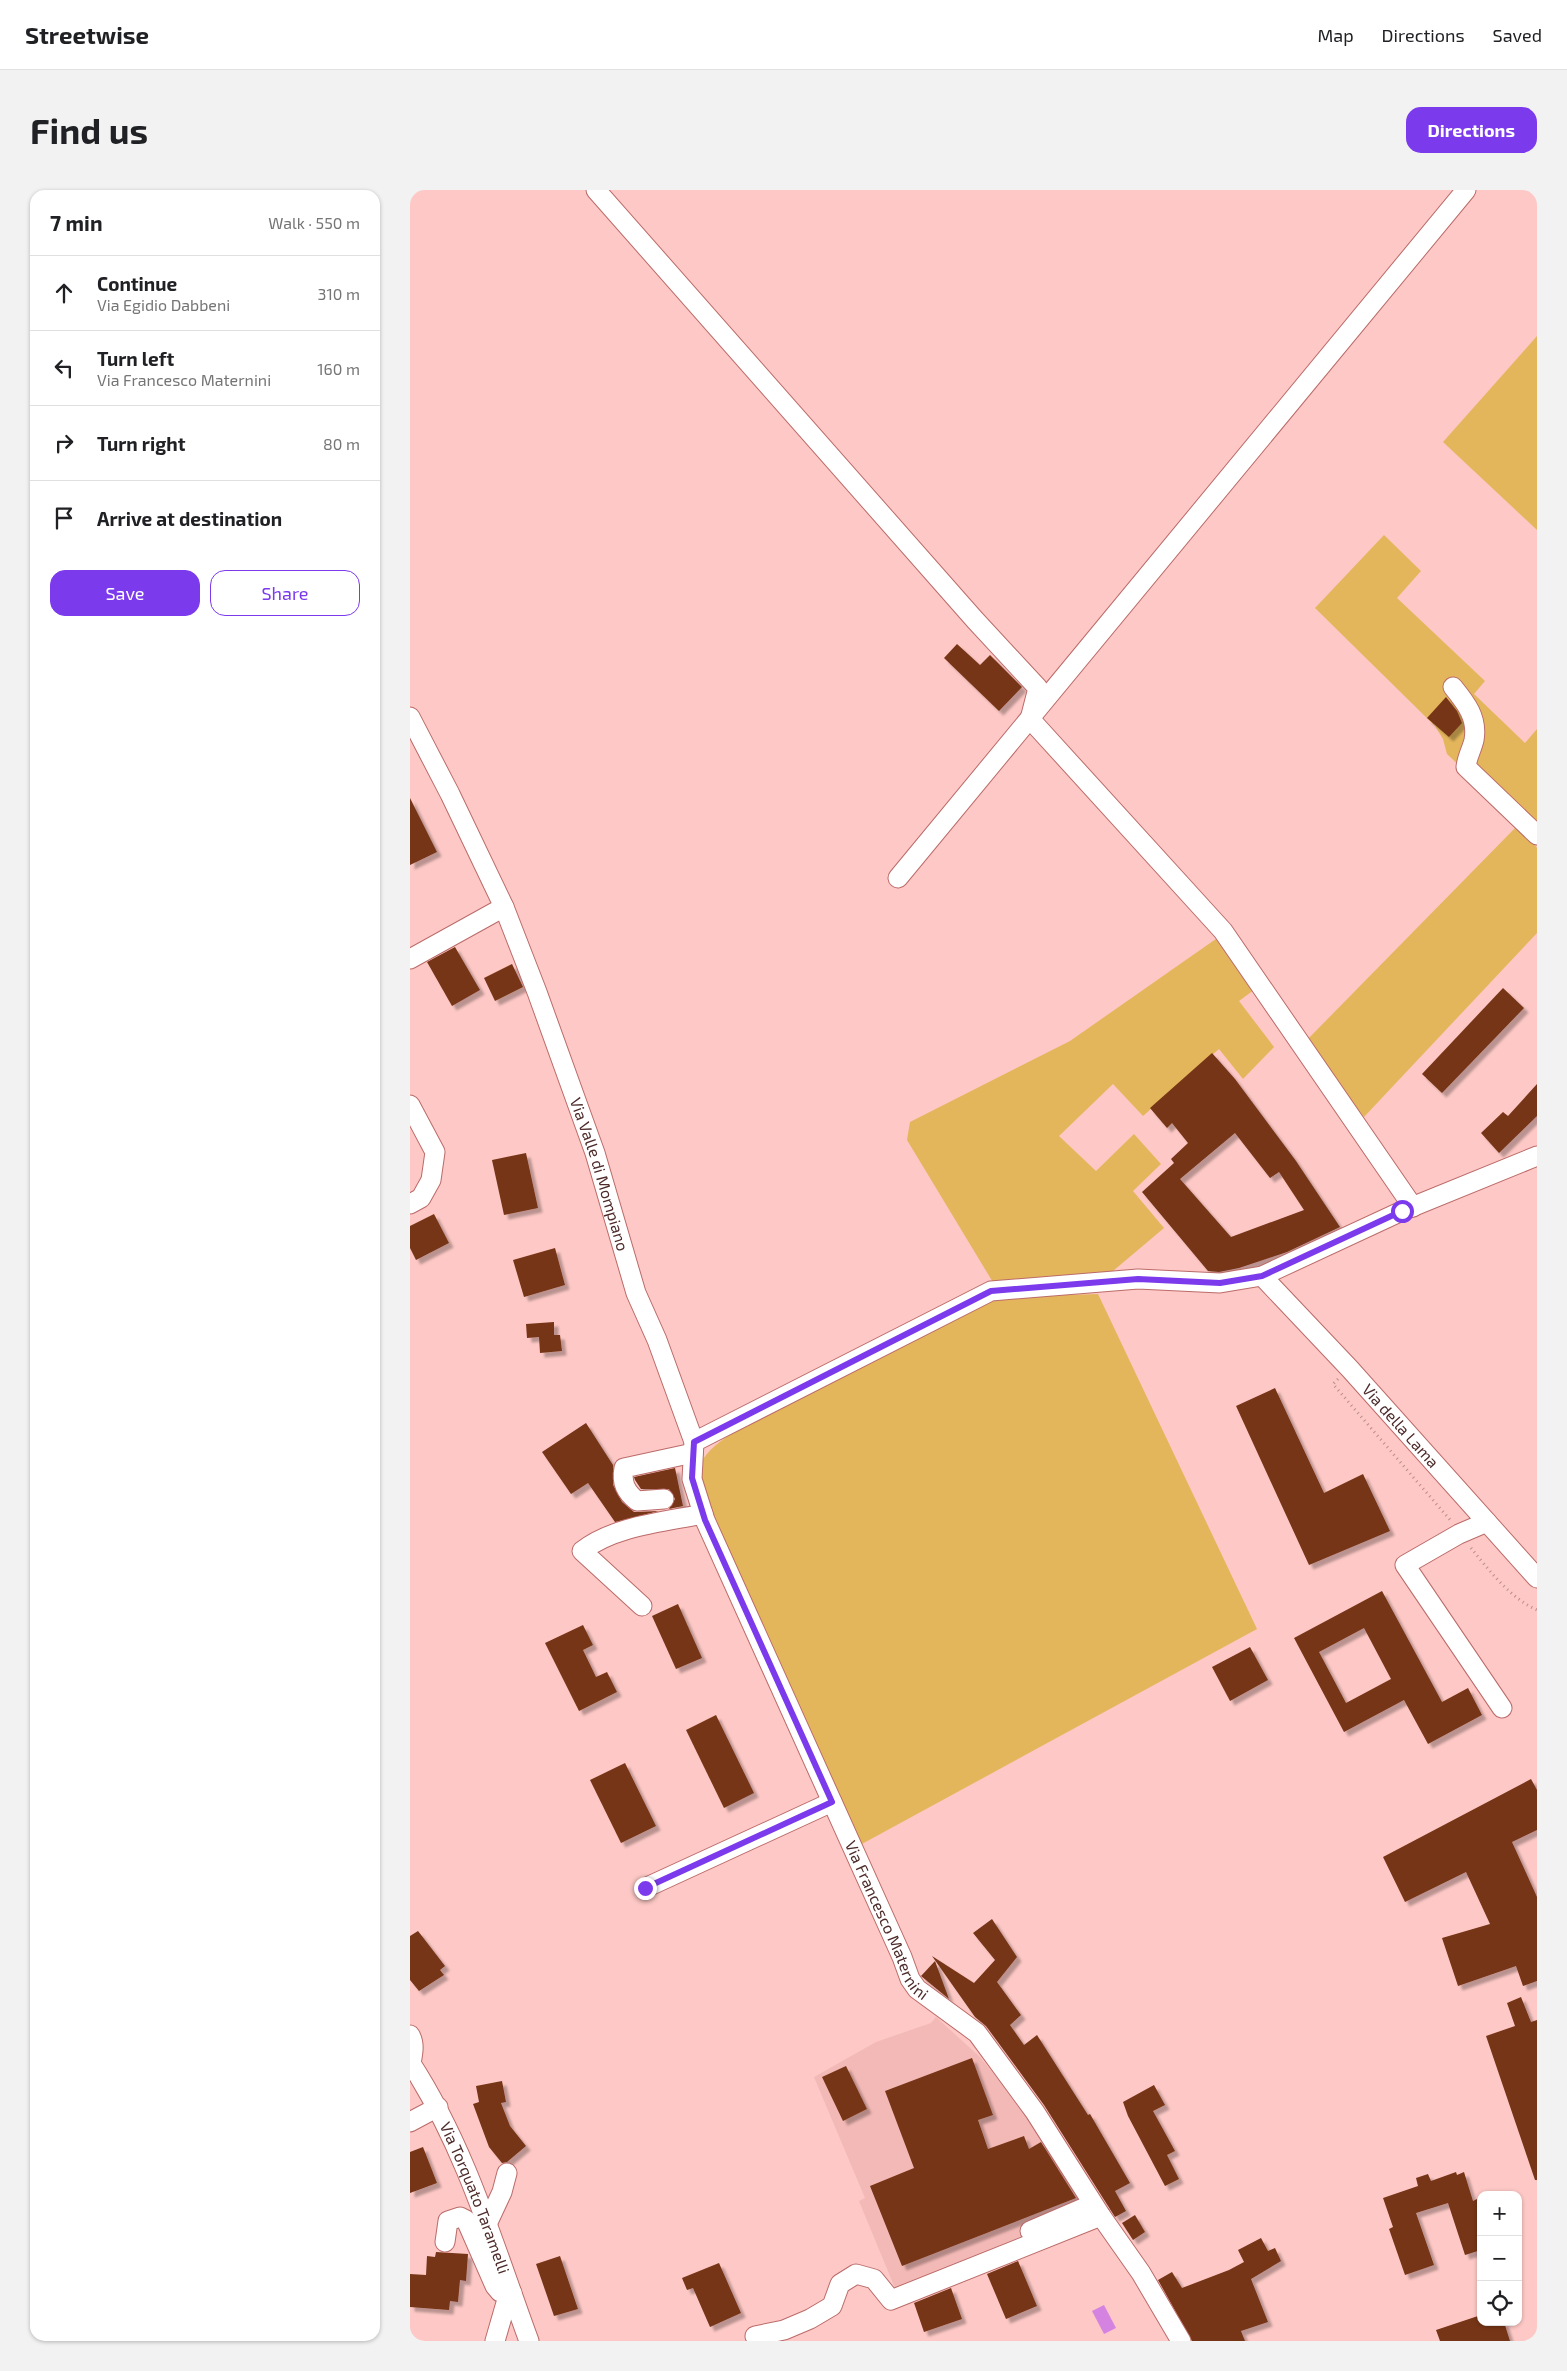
<!DOCTYPE html>
<meta charset="utf-8">
<style>
:root{--surface:#fff;--page:#f2f2f2;--text:#202124;--muted:#757577;--line:#e0e0e0;--accent:#7c3aed}
body{margin:0;font-family:"Exo 2",sans-serif;background:var(--page);color:var(--text)}
.controls{position:absolute;right:15px;bottom:15px;display:grid;overflow:hidden;border-radius:10px;box-shadow:0 1px 4px #0004}
.controls button{width:45px;height:45px;display:grid;place-items:center;padding:0;border:0;border-bottom:1px solid var(--line);background:var(--surface);color:var(--text);font:25px sans-serif}
.stop{position:absolute;width:15px;height:15px;margin:-11px;border:4px solid #7c3aed;border-radius:50%;background:#fff}
.stop.end{background:#7c3aed;border-color:#fff;box-shadow:0 1px 5px #0008}
.list{margin:0;padding:0;list-style:none}
h2{display:flex;justify-content:space-between;align-items:center;height:65px;margin:0;padding:0 20px;font-size:21px}
h2 small{font-size:16px;font-weight:400;color:var(--muted)}
.list li{display:grid;grid-template-columns:32px 1fr auto;gap:15px;align-items:center;box-sizing:border-box;height:75px;padding:0 20px;border-top:1px solid var(--line)}
.list b{display:block;font-size:19px;white-space:nowrap}
.list p{margin:0;font-size:16px;white-space:nowrap;color:var(--muted)}
.list em{font-size:16px;font-style:normal;color:var(--muted)}
.actions{display:flex;gap:10px;padding:15px 20px}
.actions a{flex:1;padding:11px 0;border:1px solid var(--accent);border-radius:15px;text-align:center;font-size:18px;color:var(--accent)}
.actions .main{background:var(--accent);color:#fff}
.icon{flex:none;width:28px;height:28px;fill:none;stroke:currentColor;stroke-width:2;stroke-linecap:round;stroke-linejoin:round}
.map{position:relative;flex:none;width:1127px;height:2151px;overflow:hidden;border-radius:15px}
header{display:flex;align-items:center;gap:30px;box-sizing:border-box;height:70px;padding:0 25px;background:var(--surface);border-bottom:1px solid var(--line)}
header strong{font-size:24px}
nav{display:flex;gap:28px;margin-inline-start:auto;font-size:18px}
.intro{display:flex;align-items:center;justify-content:space-between;box-sizing:border-box;height:120px;padding:0 30px}
h1{margin:0;font-size:35px}
.button{padding:12px 22px;border-radius:15px;background:var(--accent);color:#fff;font-size:18px;font-weight:700}
main{display:flex;gap:30px;padding:0 30px}
aside{flex:1;background:var(--surface);border-radius:15px;box-shadow:0 1px 4px #0004}
.map>svg:first-child{display:block}
.built{fill:#f3b9b6}
.green{fill:#e4b65c}
.water{fill:#d483e1}
.building{fill:#763417;fill-rule:evenodd;filter:url(#shadow)}
.lines{fill:none;stroke-linecap:round;stroke-linejoin:round}
.minor-casing{stroke:#bb6b69;stroke-width:21}
.path{stroke:#ba8d8a;stroke-width:3;stroke-dasharray:1 4;stroke-linecap:butt}
.minor{stroke:#fff;stroke-width:19}
.route{stroke:#7c3aed;stroke-width:6}
.labels{text-anchor:middle;stroke-width:5;stroke-linejoin:round;paint-order:stroke}
.street-label{font-size:16px;fill:#4d2b2a;stroke:#fdc8c5}
</style>
<header>
<strong>Streetwise</strong>
<nav><a>Map</a><a>Directions</a><a>Saved</a></nav>
</header>
<div class="intro"><h1>Find us</h1><a class="button">Directions</a></div>
<main>
<aside>
<h2>7 min<small>Walk · 550 m</small></h2>
<ul class="list">
<li><svg class="icon" aria-label="ahead" viewBox="0 0 24 24"><path d="M12 20V5M6 11l6-6 6 6"/></svg><div><b>Continue</b><p>Via Egidio Dabbeni</p></div><em>310 m</em></li>
<li><svg class="icon" aria-label="left" viewBox="0 0 24 24"><path d="M17 20v-9H6M10 6l-5 5 5 5"/></svg><div><b>Turn left</b><p>Via Francesco Maternini</p></div><em>160 m</em></li>
<li><svg class="icon" aria-label="right" viewBox="0 0 24 24"><path d="M7 20v-9h11M14 6l5 5-5 5"/></svg><div><b>Turn right</b></div><em>80 m</em></li>
<li><svg class="icon" aria-label="arrive" viewBox="0 0 24 24"><path d="M6 21V4h12l-3 4 3 4H6"/></svg><div><b>Arrive at destination</b></div></li>
</ul>
<div class="actions"><a class="main">Save</a><a>Share</a></div>
</aside>
<div class="map">
<svg width="1127" height="2151" viewBox="0 0 1127 2151">
<defs>
<filter id="shadow"><feDropShadow dx="4.5" dy="4.5" stdDeviation="1" flood-color="#0004"/></filter>
</defs>
<rect width="100%" height="100%" fill="#fdc8c5"/>
<path class="built" d="M526,1827L570,1867L626,1936L678,2023L487,2103L449,2011L455,2008L404,1887L466,1852L521,1833Z"/>
<g class="green">
<path d="M1127,146V340L1033,252Z"/>
<path d="M974,345L1011,381L987,408L1075,491L1064,504L1115,553L1127,539V632L1110,633L1127,658V743L954,927L894,853L1110,633L1037,564L1033,549L1025,536L905,418Z"/>
<path d="M813,744L848,797L829,811L864,857L833,889L809,859L733,926L703,894L649,946L686,981L724,944L751,974L723,1001L754,1038L703,1081L584,1094L497,950L500,932L660,851Z"/>
<path d="M688,1104L847,1439L450,1655L303,1329C299,1317 289,1302 288,1289C285,1261 325,1242 345,1230L577,1112L624,1106Z"/>
</g>
<path class="water" d="M694,2115L706,2138L694,2144L682,2121Z"/>
<g class="building">
<path d="M547,454L570,475L580,465L612,497L589,521L534,468Z"/>
<path d="M1036,507L1047,521L1052,533L1039,547L1017,528Z"/>
<path d="M0,608L27,662L0,675Z"/>
<path d="M45,757L70,800L42,816L17,772Z"/>
<path d="M102,774L113,797L85,811L74,788Z"/>
<path d="M1093,798L1114,818L1032,903L1012,884Z"/>
<path d="M802,863L825,889L886,971L930,1037L877,1062L829,1078L809,1082L798,1081L732,1002L764,973L761,969L778,953L762,933L757,938L740,918ZM825,943L860,988L869,982L894,1020L821,1047L770,989Z"/>
<path d="M1127,894V926L1089,963L1071,943L1093,922L1098,926Z"/>
<path d="M116,963L128,1018L94,1025L82,970Z"/>
<path d="M24,1024L39,1053L6,1070L0,1058V1036Z"/>
<path d="M145,1058L155,1095L114,1107L103,1070Z"/>
<path d="M144,1132V1145H150L152,1161L130,1163L129,1147L117,1148L116,1134Z"/>
<path d="M865,1198L914,1303L953,1284L980,1341L899,1375L826,1216Z"/>
<path d="M176,1233L203,1275V1295L212,1312L224,1322L249,1321L205,1332L178,1293L161,1304L132,1262Z"/>
<path d="M265,1278L273,1316L259,1319L265,1309L259,1299H231L225,1290L224,1287Z"/>
<path d="M972,1401L1032,1512L1058,1498L1072,1525L1018,1554L994,1510L934,1542L884,1448ZM954,1438L981,1489L936,1513L909,1462Z"/>
<path d="M268,1414L292,1468L266,1479L242,1426Z"/>
<path d="M173,1435L183,1455L173,1460L186,1487L197,1482L207,1502L169,1521L135,1453Z"/>
<path d="M840,1457L858,1490L820,1511L802,1477Z"/>
<path d="M306,1525L344,1603L314,1618L276,1540Z"/>
<path d="M215,1573L246,1636L211,1653L180,1590Z"/>
<path d="M1121,1589L1127,1600V1640L1102,1652L1127,1707V1791L1113,1796L1106,1776L1048,1796L1032,1748L1080,1734L1056,1682L995,1712L973,1667Z"/>
<path d="M582,1729L607,1767L587,1792L611,1825L600,1835L614,1855L627,1845L678,1925L680,1924L720,1993L705,2001L716,2021L705,2027L634,1915L576,1836L565,1827L522,1766L564,1793L585,1770L563,1743Z"/>
<path d="M8,1741L35,1776L30,1780L34,1785L9,1801L0,1790V1746Z"/>
<path d="M525,1771L539,1809L511,1786Z"/>
<path d="M1111,1807L1121,1832L1127,1830V1990H1125L1076,1846L1105,1836L1097,1813Z"/>
<path d="M562,1868L583,1925L568,1930L578,1959L614,1946L619,1959L631,1952L666,2008L492,2076L460,1996L504,1978L475,1901Z"/>
<path d="M436,1876L457,1919L433,1931L412,1887Z"/>
<path d="M92,1891L96,1912L91,1913L100,1936L116,1956L97,1972L92,1973L79,1957L63,1914L69,1912L66,1896Z"/>
<path d="M744,1895L755,1915L743,1921L765,1961L757,1965L769,1989L755,1996L718,1926L713,1912Z"/>
<path d="M13,1957L27,1993L0,2003V1962Z"/>
<path d="M1046,1982L1047,1985L1054,1982L1063,2011L1067,2009L1071,2020V2060L1055,2065L1038,2013L1006,2023L1024,2075L995,2085L979,2039L983,2037L973,2008L1008,1996L1006,1988L1018,1984L1021,1991Z"/>
<path d="M725,2025L735,2042L723,2050L712,2033Z"/>
<path d="M851,2048L858,2061L865,2058L871,2071L841,2089L858,2132L831,2141L835,2151H782L748,2090L762,2082L772,2098L819,2080L834,2072L828,2060Z"/>
<path d="M26,2062L58,2064L56,2091L50,2090L48,2112L40,2111L39,2120L0,2117V2084L16,2085L17,2066L25,2067Z"/>
<path d="M150,2066L168,2119L144,2126L126,2074Z"/>
<path d="M608,2071L627,2116L596,2129L577,2084Z"/>
<path d="M309,2073L331,2123L300,2137L283,2098L277,2100L272,2088Z"/>
<path d="M541,2098L552,2129L514,2142L504,2113Z"/>
<path d="M1071,2125V2132H1094L1100,2151H1030L1026,2140Z"/>
</g>
<g class="lines">
<defs>
<g id="minor">
<path d="M186,0L565,430L628,498L620,529L813,741L1003,1017"/>
<path d="M1043,497C1056,513 1068,528 1064,550C1062,559 1057,567 1056,577L1127,645"/>
<path id="s1" d="M0,527L40,604L94,717L127,802L185,963L226,1103L247,1150L284,1252L282,1289L295,1330L492,1767L500,1789L507,1799L567,1843L625,1922L691,2026L731,2083L771,2151"/>
<path d="M488,688L1056,0"/>
<path d="M0,769L94,717"/>
<path d="M0,915L25,962L21,990L11,1008L0,1014"/>
<path id="s2" d="M852,1086L940,1179L1127,1388"/>
<path d="M284,1252L581,1101L728,1089L810,1093L852,1086L992,1021L1127,966"/>
<path d="M254,1309L227,1311C216,1302 211,1293 214,1278L283,1263"/>
<path d="M1077,1332L1049,1344L995,1375L1092,1518"/>
<path d="M232,1416L172,1361C204,1336 254,1332 293,1324"/>
<path d="M235,1698L422,1612"/>
<path d="M0,1845C5,1854 3,1863 1,1873"/>
<path id="s3" d="M0,1872C56,1958 84,2056 119,2151"/>
<path d="M0,1932L28,1917"/>
<path d="M78,2032L92,2002L97,1983"/>
<path d="M620,2041L683,2014"/>
<path d="M35,2052L38,2031L50,2027L56,2030L85,2096L90,2102L102,2103L96,2113L85,2151"/>
<path d="M345,2146L374,2140L400,2129L422,2116L430,2094L446,2084L464,2089L481,2110L691,2026"/>
</g>
</defs>
<use href="#minor" class="minor-casing"/>
<g class="path">
<path d="M928,1189L923,1194L1041,1331"/>
<path d="M1061,1358C1079,1380 1100,1408 1127,1420"/>
</g>
<use href="#minor" class="minor"/>
</g>
<g class="lines">
<path class="route" d="M235,1698L422,1612L295,1330L282,1288L284,1252L581,1101L728,1089L810,1093L852,1086L992,1021"/>
</g>
<g class="labels">
<g class="street-label">
<text dy="6" stroke="none"><textPath href="#s1" startOffset="496">Via Valle di Mompiano</textPath></text>
<text dy="6" stroke="none"><textPath href="#s2" startOffset="204">Via della Lama</textPath></text>
<text dy="6" stroke="none"><textPath href="#s1" startOffset="1300">Via Francesco Maternini</textPath></text>
<text dy="6" stroke="none"><textPath href="#s3" startOffset="151">Via Torquato Taramelli</textPath></text>
</g>
</g>
</svg>
<div class="controls">
<button>+</button>
<button>−</button>
<button><svg class="icon" aria-label="locate" viewBox="0 0 24 24"><circle cx="12" cy="12" r="6"/><path d="M12 2v4M12 18v4M2 12h4M18 12h4"/></svg></button>
</div>
<div class="stop" style="left:992px;top:1021px"></div>
<div class="stop end" style="left:235px;top:1698px"></div>
</div>
</main>
